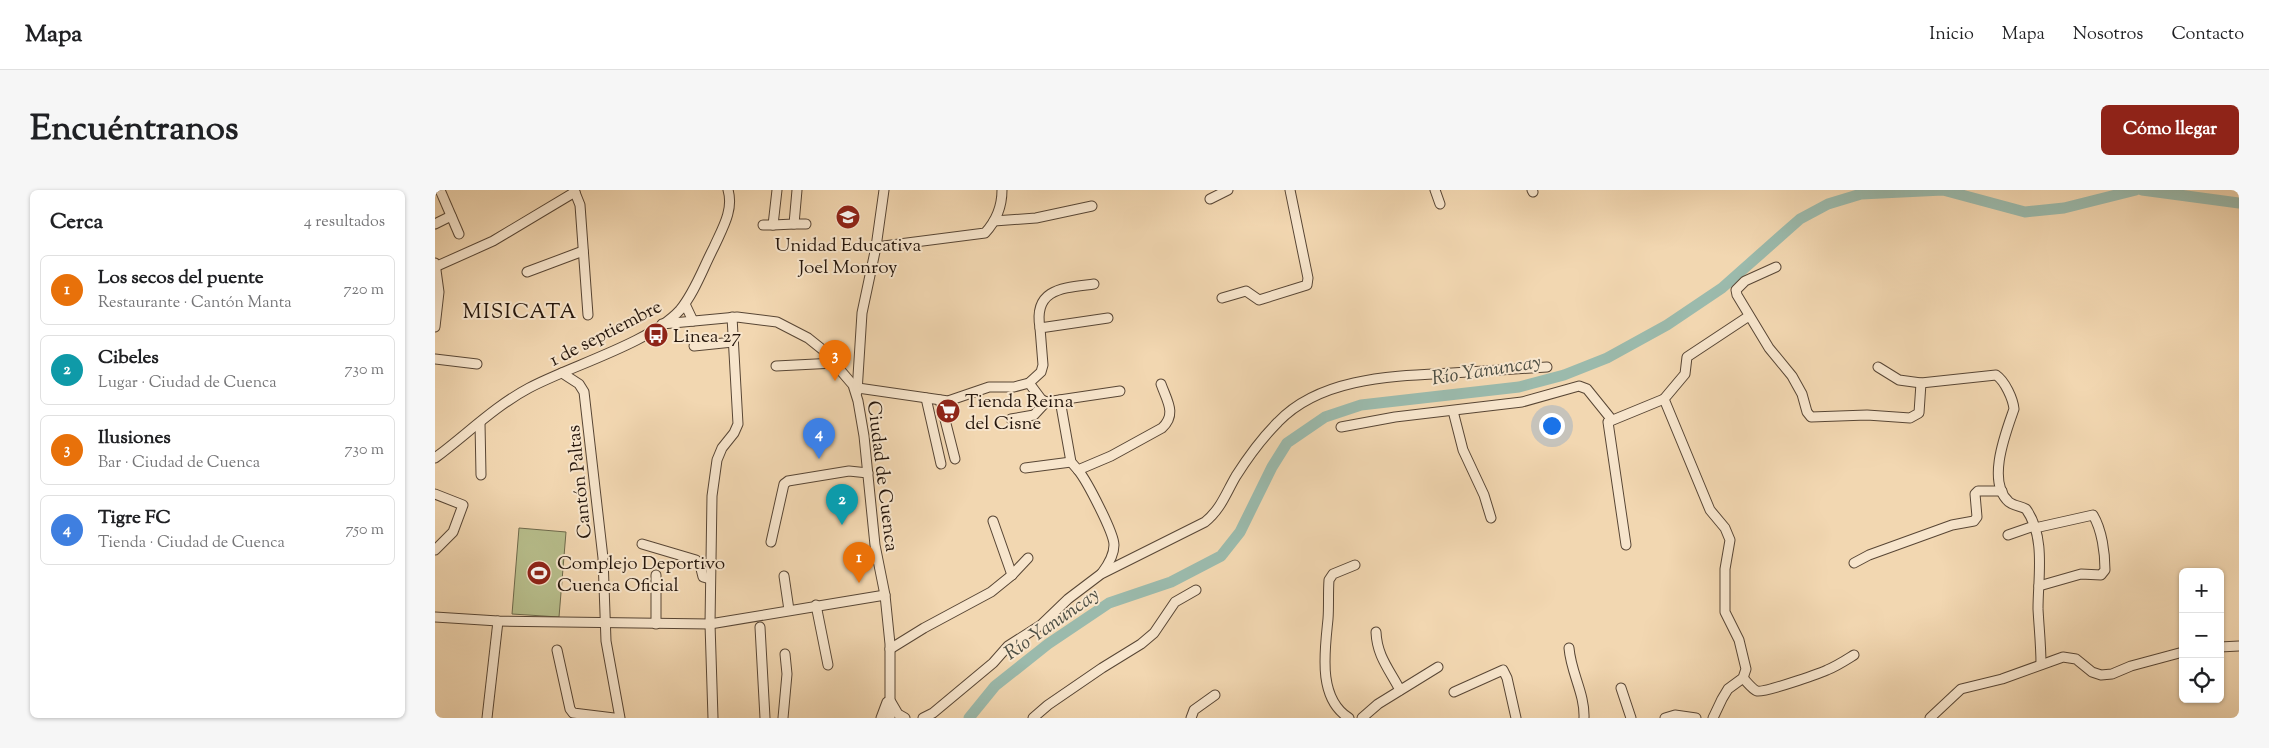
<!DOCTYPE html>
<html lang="es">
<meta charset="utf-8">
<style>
:root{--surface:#fff;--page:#f6f6f6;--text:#202124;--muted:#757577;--line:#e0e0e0;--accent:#8f2418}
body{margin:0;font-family:"Sorts Mill Goudy",serif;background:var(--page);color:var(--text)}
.controls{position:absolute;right:15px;bottom:15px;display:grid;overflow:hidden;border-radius:8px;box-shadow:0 1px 4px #0004}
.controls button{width:45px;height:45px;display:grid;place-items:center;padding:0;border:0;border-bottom:1px solid var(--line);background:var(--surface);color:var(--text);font:25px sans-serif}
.you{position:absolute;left:1116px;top:235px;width:18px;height:18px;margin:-12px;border:4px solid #fff;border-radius:50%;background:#1a73e8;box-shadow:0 0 0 8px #1a73e833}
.badge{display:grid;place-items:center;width:32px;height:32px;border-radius:50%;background:var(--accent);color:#fff;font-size:16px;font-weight:700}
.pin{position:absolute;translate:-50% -41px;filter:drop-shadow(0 1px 2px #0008)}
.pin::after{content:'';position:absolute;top:26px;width:18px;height:15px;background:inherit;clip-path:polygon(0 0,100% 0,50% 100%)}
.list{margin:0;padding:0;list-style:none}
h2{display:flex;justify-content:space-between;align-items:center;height:65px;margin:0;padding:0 20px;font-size:21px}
h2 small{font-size:16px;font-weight:400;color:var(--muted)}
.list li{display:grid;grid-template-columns:32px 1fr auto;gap:15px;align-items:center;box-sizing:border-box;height:70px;margin:0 10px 10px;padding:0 10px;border:1px solid var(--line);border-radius:8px}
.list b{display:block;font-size:19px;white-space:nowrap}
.list p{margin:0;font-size:16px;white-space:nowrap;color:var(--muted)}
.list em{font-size:16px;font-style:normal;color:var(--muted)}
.icon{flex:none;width:28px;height:28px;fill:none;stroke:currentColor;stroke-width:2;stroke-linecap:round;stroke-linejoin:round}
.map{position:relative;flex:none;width:1804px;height:528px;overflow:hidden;border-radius:8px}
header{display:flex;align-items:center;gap:30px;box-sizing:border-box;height:70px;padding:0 25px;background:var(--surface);border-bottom:1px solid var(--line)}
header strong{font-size:24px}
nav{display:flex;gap:28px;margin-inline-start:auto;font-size:18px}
.intro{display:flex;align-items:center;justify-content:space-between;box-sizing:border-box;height:120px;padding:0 30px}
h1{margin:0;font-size:35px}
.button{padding:12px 22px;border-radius:8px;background:var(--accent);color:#fff;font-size:18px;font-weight:700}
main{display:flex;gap:30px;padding:0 30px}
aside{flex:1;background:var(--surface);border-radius:8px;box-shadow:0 1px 4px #0004}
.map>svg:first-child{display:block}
.green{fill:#b8bf8d;stroke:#6e6a4c}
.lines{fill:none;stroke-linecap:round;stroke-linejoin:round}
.river{stroke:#9bbaac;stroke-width:11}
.minor-casing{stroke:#584635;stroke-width:11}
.minor{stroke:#f7e5cc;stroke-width:9}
.labels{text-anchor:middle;stroke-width:4;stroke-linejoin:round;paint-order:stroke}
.poi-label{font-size:19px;fill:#25160c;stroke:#f7e5cc;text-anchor:start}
.street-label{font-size:19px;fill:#25160c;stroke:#f7e5cc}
.water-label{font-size:20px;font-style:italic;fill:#4e4f44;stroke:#f7e5cc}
.quarter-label{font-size:21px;letter-spacing:1px;fill:#25160c;stroke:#f7e5cc}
</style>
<header>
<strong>Mapa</strong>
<nav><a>Inicio</a><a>Mapa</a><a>Nosotros</a><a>Contacto</a></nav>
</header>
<div class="intro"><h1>Encuéntranos</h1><a class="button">Cómo llegar</a></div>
<main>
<aside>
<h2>Cerca<small>4 resultados</small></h2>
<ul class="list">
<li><span class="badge" style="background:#e8710a">1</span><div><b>Los secos del puente</b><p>Restaurante · Cantón Manta</p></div><em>720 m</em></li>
<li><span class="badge" style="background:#0f9aa8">2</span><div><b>Cibeles</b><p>Lugar · Ciudad de Cuenca</p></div><em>730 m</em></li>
<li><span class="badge" style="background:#e8710a">3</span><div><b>Ilusiones</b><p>Bar · Ciudad de Cuenca</p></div><em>730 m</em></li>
<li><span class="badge" style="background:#3f7fe0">4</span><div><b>Tigre FC</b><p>Tienda · Ciudad de Cuenca</p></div><em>750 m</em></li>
</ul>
</aside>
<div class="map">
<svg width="1804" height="528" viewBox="0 0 1804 528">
<rect width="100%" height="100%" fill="#f2d7b1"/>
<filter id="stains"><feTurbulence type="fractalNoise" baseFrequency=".004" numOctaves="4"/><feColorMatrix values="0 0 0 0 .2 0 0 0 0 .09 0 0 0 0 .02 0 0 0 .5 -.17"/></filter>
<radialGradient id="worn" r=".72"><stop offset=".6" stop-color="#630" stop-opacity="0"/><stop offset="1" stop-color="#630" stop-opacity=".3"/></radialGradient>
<path class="green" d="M84,338L131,342L124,427L77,424Z"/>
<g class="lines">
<g class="river">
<path d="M1707,0L1804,13"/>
<path d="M534,528L560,496L613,454L674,413L736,392L786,366L805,342L837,277L852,253L890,227L926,215L1084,197L1129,185L1172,168L1232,135L1287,98L1365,29L1393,14L1426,4L1508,0L1590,22L1629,18L1701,0"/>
</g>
<defs>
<g id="minor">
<path d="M5,0L24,44"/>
<path d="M139,0L145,15L153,125"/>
<path d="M342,0L338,35L359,34L362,0"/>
<path d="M1000,0L1005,14"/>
<path d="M1097,0L1098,2"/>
<path d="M775,9L793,0"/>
<path d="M559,31L601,28L657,16"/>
<path d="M0,34L16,26"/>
<path d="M359,34H371"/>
<path d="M328,35H338"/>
<path d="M441,57L550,43C561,31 567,16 567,0"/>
<path d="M0,73L4,102L0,137"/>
<path d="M0,77L58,51L140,2"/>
<path d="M1341,77L1310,91L1301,100L1302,105L1334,158L1357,186L1367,204L1372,222L1376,227L1432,225L1475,228L1484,223L1486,193"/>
<path d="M92,82L148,61"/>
<path d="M787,108L811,101L824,110L872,95L873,88L855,0"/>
<path d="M250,114L258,131"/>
<path d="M227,134L302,127L342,132L373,148L388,160L418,195L423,211L429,246L440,355L450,405L455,454V528"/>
<path d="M605,138C598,98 629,98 659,94"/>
<path d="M259,156L298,152"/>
<path d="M0,169L42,174"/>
<path d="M341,176L400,173"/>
<path d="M1443,177L1464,190L1486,193L1561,185C1570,191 1578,209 1579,219C1571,242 1551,292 1574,312C1579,316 1586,316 1591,319C1611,347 1603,387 1603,419C1604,437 1606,456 1606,474"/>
<path d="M127,183L144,194L149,202L168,368L171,451L185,528"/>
<path d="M594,193L606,209L611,212L685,201"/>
<path d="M423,198L513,211L554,197H579L594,193L606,182L608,175L605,138L673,128"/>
<path d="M422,202L427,123L441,57L449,0"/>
<path d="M491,208L506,274"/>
<path d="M505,210L520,269"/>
<path d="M625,210L636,272L643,280L676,266L727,238C742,224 732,211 726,194"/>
<path d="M1018,221L1028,260L1049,305L1056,328"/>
<path d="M576,229L599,225L611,212"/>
<path d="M45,233L46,285"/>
<path d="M906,237L960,227L1087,212L1144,196L1152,199L1177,230"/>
<path d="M0,268C31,245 60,216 94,198C135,176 215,153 245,120C260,102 268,78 279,57C287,39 299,20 293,0"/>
<path d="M590,278L636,272"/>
<path d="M643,280C652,291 679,343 679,355C679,365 673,375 667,383"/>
<path d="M0,304L28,315L18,342L0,360"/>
<path d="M558,331L577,385"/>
<path d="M1600,338L1658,325C1667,340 1670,363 1670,380L1666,385L1646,384L1604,396"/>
<path d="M1573,345L1599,336"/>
<path d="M336,352L349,294L353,291L414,281L433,283"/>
<path d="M207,354L261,370L265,375L268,387L275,389"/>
<path d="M1191,355L1173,232L1229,209"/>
<path d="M1419,373L1434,365L1517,335L1539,331L1542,327L1540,304L1543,301H1567"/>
<path d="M349,386L354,420"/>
<path d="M381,415L393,475"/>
<path d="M0,427L63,431L275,434L450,405"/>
<path d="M221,434V385"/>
<path d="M325,437L330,528"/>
<path d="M941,442C942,466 954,479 965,500"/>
<path d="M1785,457L1804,456"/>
<path d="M1134,458C1136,483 1150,504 1149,528"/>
<path d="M455,459L489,438L556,402L577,385L593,368"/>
<path d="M122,460L135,519L138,523L179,528"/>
<path d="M1308,488C1312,492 1317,499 1322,501C1329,503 1383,484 1392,480C1402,476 1411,470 1419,465"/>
<path d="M1186,498L1196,528"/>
<path d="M1019,502L1068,480L1072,488L1081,528"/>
<path d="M456,512L463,524L470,528"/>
<path d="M52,528L63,431"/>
<path d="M278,528L275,434L277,306L282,270L287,258L299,243L303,234L297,127"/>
<path d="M348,528L352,484L350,464"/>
<path d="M446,528L452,512"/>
<path d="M488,528L498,523L558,473L573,456L606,435L633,409L666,384L770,332C786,319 791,303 801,286C813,267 827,248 843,232C886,187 959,186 1017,183C1049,181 1080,179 1112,177"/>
<path d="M598,528L613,515L667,478L706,454L719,443L740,412L761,400"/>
<path d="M756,528L759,520L780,505"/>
<path d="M914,528C882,508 890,460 893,429C894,416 893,403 894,390L898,384L920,375"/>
<path d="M927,528L943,514L1003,477"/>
<path d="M1230,528L1240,525L1261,528"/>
<path d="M1278,528L1287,509L1293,499L1308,488L1311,479L1304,450L1290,422V379L1295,350L1290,338L1275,320L1229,209L1250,184L1252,167L1314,126"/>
<path d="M1495,528L1526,499L1567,489L1628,467L1641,469L1657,482L1666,485L1677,484L1696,476L1748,462"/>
</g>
</defs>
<use href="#minor" class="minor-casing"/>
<use href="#minor" class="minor"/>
</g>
<defs>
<symbol id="school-disc" viewBox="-11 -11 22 22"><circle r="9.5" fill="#8f2418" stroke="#f7e5cc"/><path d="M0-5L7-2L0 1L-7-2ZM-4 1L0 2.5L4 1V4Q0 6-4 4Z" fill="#fff"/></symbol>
<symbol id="bus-disc" viewBox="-11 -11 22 22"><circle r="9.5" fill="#8f2418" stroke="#f7e5cc"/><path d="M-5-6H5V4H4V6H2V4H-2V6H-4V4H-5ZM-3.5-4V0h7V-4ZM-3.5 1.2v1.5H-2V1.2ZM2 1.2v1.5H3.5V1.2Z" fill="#fff"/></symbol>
<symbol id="supermarket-disc" viewBox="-11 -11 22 22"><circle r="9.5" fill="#8f2418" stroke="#f7e5cc"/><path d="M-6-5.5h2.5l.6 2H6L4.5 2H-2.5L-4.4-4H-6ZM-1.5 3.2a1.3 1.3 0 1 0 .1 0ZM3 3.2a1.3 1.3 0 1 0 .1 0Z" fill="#fff"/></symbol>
<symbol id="stadium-disc" viewBox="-11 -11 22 22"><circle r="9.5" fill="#8f2418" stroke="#f7e5cc"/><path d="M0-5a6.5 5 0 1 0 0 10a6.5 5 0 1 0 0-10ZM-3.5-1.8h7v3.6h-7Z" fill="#fff"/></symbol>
</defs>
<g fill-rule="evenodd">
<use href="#school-disc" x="399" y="13" width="28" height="28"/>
<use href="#bus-disc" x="207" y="131" width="28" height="28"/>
<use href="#supermarket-disc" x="499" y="207" width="28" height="28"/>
<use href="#stadium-disc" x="90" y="369" width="28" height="28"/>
</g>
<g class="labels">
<g class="poi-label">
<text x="413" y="61" text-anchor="middle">Unidad Educativa<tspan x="413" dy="22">Joel Monroy</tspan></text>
<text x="238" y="152">Linea 27</text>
<text x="530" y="217">Tienda Reina<tspan x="530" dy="22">del Cisne</tspan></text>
<text x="122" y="379">Complejo Deportivo<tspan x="122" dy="22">Cuenca Oficial</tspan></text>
</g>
<g class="street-label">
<text transform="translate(170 142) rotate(-27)" y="7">1 de septiembre</text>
<text transform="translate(449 286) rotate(83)" y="7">Ciudad de Cuenca</text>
<text transform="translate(143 292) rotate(-96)" y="7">Cantón Paltas</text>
</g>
<g class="water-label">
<text transform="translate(1051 179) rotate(-9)" y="7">Río Yanuncay</text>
<text transform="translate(616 433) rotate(-35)" y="7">Río Yanuncay</text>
</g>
<g class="quarter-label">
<text x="85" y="128">MISICATA</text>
</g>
</g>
<rect width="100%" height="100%" filter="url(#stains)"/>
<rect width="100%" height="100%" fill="url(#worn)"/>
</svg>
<div class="controls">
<button>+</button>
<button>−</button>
<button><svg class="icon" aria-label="locate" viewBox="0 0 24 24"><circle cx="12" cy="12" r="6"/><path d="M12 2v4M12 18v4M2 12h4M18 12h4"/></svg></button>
</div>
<div class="you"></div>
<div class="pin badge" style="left:424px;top:393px;background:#e8710a">1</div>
<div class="pin badge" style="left:407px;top:335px;background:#0f9aa8">2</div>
<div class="pin badge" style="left:400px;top:191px;background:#e8710a">3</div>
<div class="pin badge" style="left:384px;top:269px;background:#3f7fe0">4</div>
</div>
</main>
